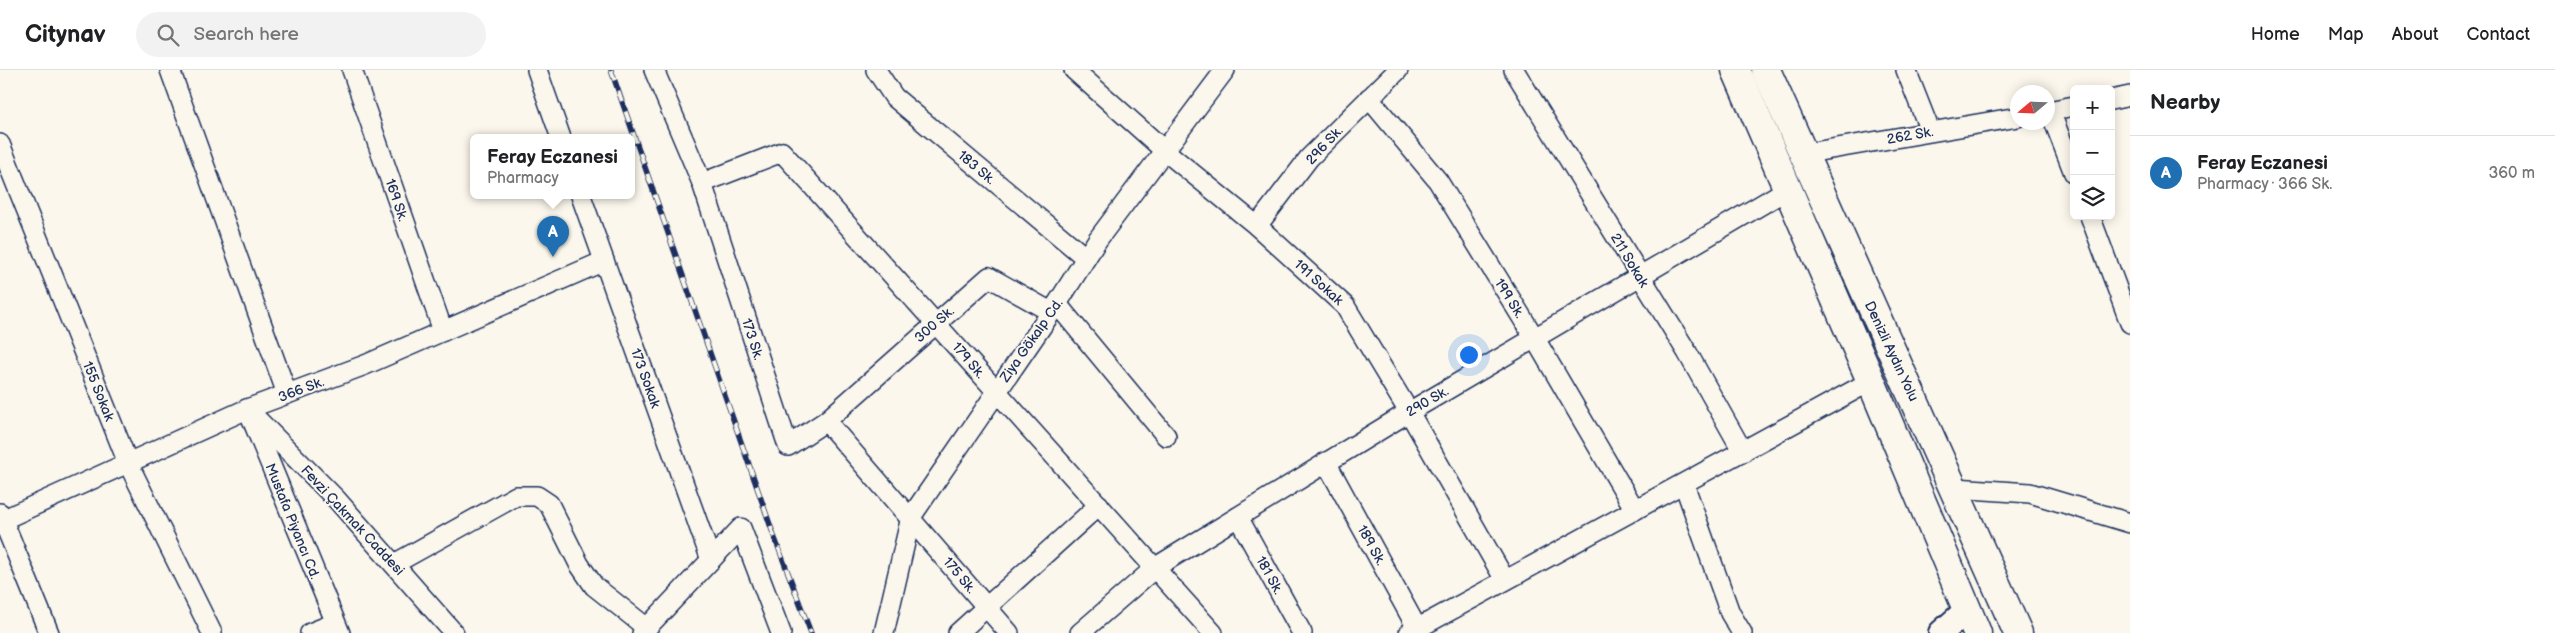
<!DOCTYPE html>
<meta charset="utf-8">
<style>
:root{--surface:#fff;--page:#f2f2f2;--text:#202124;--muted:#757577;--line:#e0e0e0;--accent:#1f6fb2}
body{margin:0;font-family:"Balsamiq Sans",sans-serif;background:var(--page);color:var(--text)}
.controls{position:absolute;right:15px;top:15px;display:grid;overflow:hidden;border-radius:8px;box-shadow:0 2px 12px #0003}
.controls button{width:45px;height:45px;display:grid;place-items:center;padding:0;border:0;border-bottom:1px solid var(--line);background:var(--surface);color:var(--text);font:25px sans-serif}
.compass{position:absolute;left:2010px;top:15px;width:45px;height:45px;border-radius:50%;background:var(--surface);box-shadow:0 2px 12px #0003;rotate:251deg}
.you{position:absolute;left:1468px;top:284px;width:18px;height:18px;margin:-12px;border:4px solid #fff;border-radius:50%;background:#1a73e8;box-shadow:0 0 0 8px #1a73e833}
.badge{display:grid;place-items:center;width:32px;height:32px;border-radius:50%;background:var(--accent);color:#fff;font-size:16px;font-weight:700}
.pin{position:absolute;translate:-50% -41px;filter:drop-shadow(0 1px 2px #0008)}
.pin::after{content:'';position:absolute;top:26px;width:18px;height:15px;background:inherit;clip-path:polygon(0 0,100% 0,50% 100%)}
.popup{position:absolute;left:470px;top:64px;width:165px;height:65px;box-sizing:border-box;display:grid;place-content:center;border-radius:8px;background:var(--surface);filter:drop-shadow(0 1px 4px #0005);font-size:16px;white-space:nowrap;color:var(--muted)}
.popup b{font-size:19px;color:var(--text)}
.popup::after{content:'';position:absolute;left:50%;top:100%;margin-left:-10px;border:10px solid transparent;border-top-color:var(--surface)}
.list{margin:0;padding:0;list-style:none}
h2{display:flex;justify-content:space-between;align-items:center;height:65px;margin:0;padding:0 20px;font-size:21px}
h2 small{font-size:16px;font-weight:400;color:var(--muted)}
.list li{display:grid;grid-template-columns:32px 1fr auto;gap:15px;align-items:center;box-sizing:border-box;height:75px;padding:0 20px;border-top:1px solid var(--line)}
.list b{display:block;font-size:19px;white-space:nowrap}
.list p{margin:0;font-size:16px;white-space:nowrap;color:var(--muted)}
.list em{font-size:16px;font-style:normal;color:var(--muted)}
.icon{flex:none;width:28px;height:28px;fill:none;stroke:currentColor;stroke-width:2;stroke-linecap:round;stroke-linejoin:round}
.map{position:relative;flex:none;width:2130px;height:563px;overflow:hidden}
header{display:flex;align-items:center;gap:30px;box-sizing:border-box;height:70px;padding:0 25px;background:var(--surface);border-bottom:1px solid var(--line)}
header strong{font-size:24px}
nav{display:flex;gap:28px;margin-inline-start:auto;font-size:18px}
.search{width:350px;height:45px;background:var(--page);display:flex;align-items:center;gap:12px;box-sizing:border-box;padding:0 18px;border-radius:28px;color:var(--muted);font-size:19px}
main{display:flex}
aside{flex:1;background:var(--surface)}
.map>svg:first-child{display:block}
.lines{fill:none;stroke-linecap:round;stroke-linejoin:round}
.minor-casing{stroke:#1b2f5e;stroke-width:22}
.major-casing{stroke:#1b2f5e;stroke-width:28}
.highway-casing{stroke:#1b2f5e;stroke-width:31}
.minor{stroke:#fbf7ec;stroke-width:19}
.major{stroke:#fbf7ec;stroke-width:24}
.highway{stroke:#fbf7ec;stroke-width:28}
.rail-casing{stroke:#1b2f5e;stroke-width:5.5}
.rail{stroke:#fbf7ec;stroke-width:4;stroke-dasharray:11;stroke-linecap:butt}
.labels{text-anchor:middle;stroke-width:4;stroke-linejoin:round;paint-order:stroke}
.street-label{font-size:14px;fill:#1b2f5e;stroke:#fbf7ec}
</style>
<header>
<strong>Citynav</strong>
<div class="search"><svg class="icon" aria-label="search" viewBox="0 0 24 24"><circle cx="10" cy="10" r="6"/><path d="M15 15l6 6"/></svg>Search here</div>
<nav><a>Home</a><a>Map</a><a>About</a><a>Contact</a></nav>
</header>
<main>
<div class="map">
<svg width="2130" height="563" viewBox="0 0 2130 563">
<rect width="100%" height="100%" fill="#fbf7ec"/>
<filter id="ink" filterUnits="userSpaceOnUse"><feTurbulence type="fractalNoise" baseFrequency=".02" numOctaves="2"/><feDisplacementMap in="SourceGraphic" scale="10" xChannelSelector="R" yChannelSelector="G"/><feConvolveMatrix kernelMatrix="1 2 1 2 8 2 1 2 1" color-interpolation-filters="sRGB"/></filter>
<g filter="url(#ink)">
<g class="lines">
<defs>
<g id="minor">
<path d="M170,0L287,324"/>
<path d="M352,0L443,261"/>
<path d="M537,0L561,68"/>
<path d="M654,0L702,113L788,376L826,351L1009,563"/>
<path d="M876,0L894,27L1086,188"/>
<path d="M1074,0L1165,81L1257,156L1345,236L1409,342L1505,510"/>
<path d="M1514,0L1687,282L1743,382"/>
<path d="M1906,0L1930,61"/>
<path d="M1369,28L1438,111L1534,267L1635,440"/>
<path d="M2111,30L2130,26"/>
<path d="M2048,41L2074,36"/>
<path d="M2050,41L2074,103"/>
<path d="M0,74L128,393L212,563"/>
<path d="M1802,84L2018,47"/>
<path d="M702,113L782,82L1213,563"/>
<path d="M581,126L711,490"/>
<path d="M2090,146L2130,253"/>
<path d="M1257,156L1309,88L1398,0"/>
<path d="M1057,234L1166,366"/>
<path d="M247,339L337,430L454,563"/>
<path d="M251,347L340,563"/>
<path d="M826,351L989,207L1051,242"/>
<path d="M1326,392L1417,558"/>
<path d="M1684,414L1730,543L1742,563"/>
<path d="M1955,418L2030,423L2130,453"/>
<path d="M0,443L49,563"/>
<path d="M1238,447L1302,563"/>
<path d="M0,451L247,339L365,295L604,191"/>
<path d="M394,494L516,426H537L549,434L579,494L594,516L647,558"/>
<path d="M310,563L335,553"/>
<path d="M642,563L741,458L781,563"/>
<path d="M884,563L911,447L1057,234L1098,169L1225,0"/>
<path d="M958,563L1099,435"/>
<path d="M1080,563L1156,497L1409,342L1788,119"/>
<path d="M1409,563L1871,311"/>
</g>
<path id="major" d="M1941,563L1967,540"/>
<g id="highway">
<path d="M1736,0L1871,311L1977,563"/>
<path d="M1766,0L2018,563"/>
</g>
</defs>
<use href="#minor" class="minor-casing"/>
<use href="#major" class="major-casing"/>
<use href="#highway" class="highway-casing"/>
<use href="#minor" class="minor"/>
<use href="#major" class="major"/>
<use href="#highway" class="highway"/>
<defs>
<path id="rail" d="M611,0L774,466L811,563"/>
</defs>
<use href="#rail" class="rail-casing"/>
<use href="#rail" class="rail"/>
</g>
</g>
<g class="labels">
<g class="street-label">
<text transform="translate(1910 65) rotate(-10)" y="5">262 Sk.</text>
<text transform="translate(1324 75) rotate(-47)" y="5">296 Sk.</text>
<text transform="translate(977 97) rotate(40)" y="5">183 Sk.</text>
<text transform="translate(397 130) rotate(71)" y="5">169 Sk.</text>
<text transform="translate(1630 190) rotate(59)" y="5">211 Sokak</text>
<text transform="translate(1319 212) rotate(42)" y="5">191 Sokak</text>
<text transform="translate(1510 228) rotate(58)" y="5">199 Sk.</text>
<text transform="translate(934 254) rotate(-41)" y="5">300 Sk.</text>
<text transform="translate(753 269) rotate(72)" y="5">173 Sk.</text>
<text transform="translate(1031 270) rotate(-55)" y="5">Ziya Gökalp Cd.</text>
<text transform="translate(1892 281) rotate(65)" y="5">Denizli Aydın Yolu</text>
<text transform="translate(969 290) rotate(49)" y="5">179 Sk.</text>
<text transform="translate(646 308) rotate(70)" y="5">173 Sokak</text>
<text transform="translate(301 319) rotate(-21)" y="5">366 Sk.</text>
<text transform="translate(99 321) rotate(68)" y="5">155 Sokak</text>
<text transform="translate(1427 331) rotate(-30)" y="5">290 Sk.</text>
<text transform="translate(353 450) rotate(47)" y="5">Fevzi Çakmak Caddesi</text>
<text transform="translate(293 451) rotate(68)" y="5">Mustafa Piyancı Cd.</text>
<text transform="translate(1372 475) rotate(61)" y="5">189 Sk.</text>
<text transform="translate(960 505) rotate(50)" y="5">175 Sk.</text>
<text transform="translate(1270 505) rotate(61)" y="5">181 Sk.</text>
</g>
</g>
</svg>
<div class="controls">
<button>+</button>
<button>−</button>
<button><svg class="icon" aria-label="layers" viewBox="0 0 24 24"><path d="M12 4l9 5-9 5-9-5zM3 14l9 5 9-5"/></svg></button>
</div>
<svg class="compass" viewBox="-18 -18 36 36"><path d="M0-13l5 13h-10z" fill="#e53935"/><path d="M0 13l5-13h-10z" fill="#757577"/></svg>
<div class="you"></div>
<div class="pin badge" style="left:553px;top:187px">A</div>
<div class="popup"><b>Feray Eczanesi</b>Pharmacy</div>
</div>
<aside>
<h2>Nearby<small></small></h2>
<ul class="list">
<li><span class="badge">A</span><div><b>Feray Eczanesi</b><p>Pharmacy · 366 Sk.</p></div><em>360 m</em></li>
</ul>
</aside>
</main>
